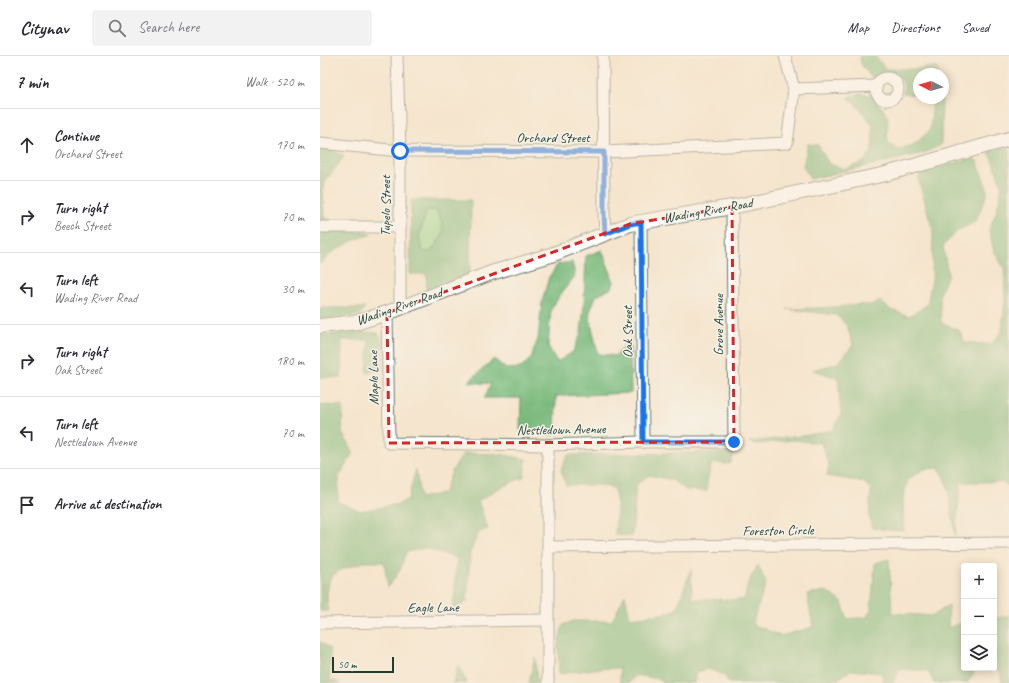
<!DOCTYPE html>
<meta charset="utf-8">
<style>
:root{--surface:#fff;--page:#f2f2f3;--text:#2b2b33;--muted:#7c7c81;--line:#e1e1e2}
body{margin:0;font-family:Caveat,sans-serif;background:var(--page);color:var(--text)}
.controls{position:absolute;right:12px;bottom:12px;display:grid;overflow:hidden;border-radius:4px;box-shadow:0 2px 10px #0003}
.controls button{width:36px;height:36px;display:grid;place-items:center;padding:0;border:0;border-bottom:1px solid var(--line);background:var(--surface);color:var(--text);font:20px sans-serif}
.compass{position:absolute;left:593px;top:12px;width:36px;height:36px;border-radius:50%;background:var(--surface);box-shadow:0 2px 10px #0003;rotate:275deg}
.scale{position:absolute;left:12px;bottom:10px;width:62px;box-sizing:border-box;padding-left:4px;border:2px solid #1f3d34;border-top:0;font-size:11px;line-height:14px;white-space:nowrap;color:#1f3d34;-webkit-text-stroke:3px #f7f3e8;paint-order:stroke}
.stop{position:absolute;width:12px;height:12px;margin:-9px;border:3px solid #1a73e8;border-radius:50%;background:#fff}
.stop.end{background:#1a73e8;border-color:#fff;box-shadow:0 1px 4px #0008}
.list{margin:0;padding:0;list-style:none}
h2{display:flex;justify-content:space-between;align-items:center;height:52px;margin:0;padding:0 16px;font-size:17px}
h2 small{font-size:13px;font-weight:400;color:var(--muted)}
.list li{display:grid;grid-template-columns:26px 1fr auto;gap:12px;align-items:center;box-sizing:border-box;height:72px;padding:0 16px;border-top:1px solid var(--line)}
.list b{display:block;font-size:15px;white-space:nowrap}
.list p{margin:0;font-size:13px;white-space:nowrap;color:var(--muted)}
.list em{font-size:13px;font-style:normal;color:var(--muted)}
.icon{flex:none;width:22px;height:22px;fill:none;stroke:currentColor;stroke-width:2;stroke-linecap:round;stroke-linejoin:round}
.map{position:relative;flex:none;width:689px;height:627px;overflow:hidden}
header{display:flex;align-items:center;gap:24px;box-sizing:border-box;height:56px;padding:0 20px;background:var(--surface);border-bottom:1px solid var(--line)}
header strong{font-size:19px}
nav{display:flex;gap:22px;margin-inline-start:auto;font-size:14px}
.search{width:280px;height:36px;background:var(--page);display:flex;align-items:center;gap:10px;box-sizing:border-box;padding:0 14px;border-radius:4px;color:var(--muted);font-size:15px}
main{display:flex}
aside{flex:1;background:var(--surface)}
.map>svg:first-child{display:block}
.green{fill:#97d991;stroke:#5b8b62}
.forest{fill:#79b97b;stroke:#4c7b58;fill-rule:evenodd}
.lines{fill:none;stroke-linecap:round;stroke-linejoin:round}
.minor-casing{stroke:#6a786a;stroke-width:13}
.major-casing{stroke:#6a786a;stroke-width:16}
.minor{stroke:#fff;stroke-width:11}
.major{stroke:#fff;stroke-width:14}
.route{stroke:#1a73e8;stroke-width:5}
.marked{fill:none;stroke:#d62828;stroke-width:3;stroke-dasharray:8 5;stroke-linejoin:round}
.labels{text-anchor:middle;stroke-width:3;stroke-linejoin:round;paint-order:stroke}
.street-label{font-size:14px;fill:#1f3d34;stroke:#f7f3e8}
</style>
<header>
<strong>Citynav</strong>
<div class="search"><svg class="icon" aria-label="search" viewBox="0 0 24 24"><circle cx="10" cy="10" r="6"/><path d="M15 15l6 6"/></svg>Search here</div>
<nav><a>Map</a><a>Directions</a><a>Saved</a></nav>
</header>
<main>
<aside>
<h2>7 min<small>Walk · 520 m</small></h2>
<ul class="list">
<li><svg class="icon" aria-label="ahead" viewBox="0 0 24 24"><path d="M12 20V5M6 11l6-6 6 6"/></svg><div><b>Continue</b><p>Orchard Street</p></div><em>170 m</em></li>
<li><svg class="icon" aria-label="right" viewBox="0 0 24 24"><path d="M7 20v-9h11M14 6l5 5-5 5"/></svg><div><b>Turn right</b><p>Beech Street</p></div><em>70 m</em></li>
<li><svg class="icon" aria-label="left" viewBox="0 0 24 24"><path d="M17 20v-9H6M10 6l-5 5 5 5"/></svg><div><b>Turn left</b><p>Wading River Road</p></div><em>30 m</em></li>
<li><svg class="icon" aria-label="right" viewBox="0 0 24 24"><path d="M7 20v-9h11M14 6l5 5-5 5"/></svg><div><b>Turn right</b><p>Oak Street</p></div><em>180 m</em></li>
<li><svg class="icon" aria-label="left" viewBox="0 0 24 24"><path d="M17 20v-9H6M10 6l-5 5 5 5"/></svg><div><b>Turn left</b><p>Nestledown Avenue</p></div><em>70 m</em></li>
<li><svg class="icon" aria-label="arrive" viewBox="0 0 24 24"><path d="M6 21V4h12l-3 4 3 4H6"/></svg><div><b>Arrive at destination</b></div></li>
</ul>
</aside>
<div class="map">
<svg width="689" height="627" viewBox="0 0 689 627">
<rect width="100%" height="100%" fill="#f7f3e8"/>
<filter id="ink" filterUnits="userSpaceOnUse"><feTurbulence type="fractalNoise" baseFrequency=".025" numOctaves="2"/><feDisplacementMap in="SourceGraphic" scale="8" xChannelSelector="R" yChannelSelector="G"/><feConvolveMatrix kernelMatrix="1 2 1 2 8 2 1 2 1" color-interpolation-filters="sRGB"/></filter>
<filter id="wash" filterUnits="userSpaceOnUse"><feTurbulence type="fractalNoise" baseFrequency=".012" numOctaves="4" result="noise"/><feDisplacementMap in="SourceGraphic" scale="16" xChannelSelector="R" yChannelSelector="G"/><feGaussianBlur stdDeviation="0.9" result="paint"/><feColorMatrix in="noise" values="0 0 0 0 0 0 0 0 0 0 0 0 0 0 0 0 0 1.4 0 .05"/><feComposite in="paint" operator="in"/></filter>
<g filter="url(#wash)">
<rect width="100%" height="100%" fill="#f5e5ce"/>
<path class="green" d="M107,154H115C120,159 124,171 122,179C121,183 113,192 111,196L102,195L99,180Z"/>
<g class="forest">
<path d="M540,0H555L566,13H596L616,11L619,18H599V39L583,38L584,30L580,20L551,21L541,8Z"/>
<path d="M540,38L551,39L563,53L568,61L567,85L577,94L595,88L610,74L613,46L609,42H622L621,89L604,97L490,123L483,110L488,88L498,89L509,108L525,113L544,106L552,95L553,69L541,54L528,41Z"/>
<path d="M689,90V431L683,426H641L635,479L628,431L619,412L604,413L588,423L583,442L584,475L552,472L549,460L551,434L544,426L507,420L509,409L501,387L474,384L437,388L429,386L489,379L513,374L521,359L518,322L493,314L518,307L533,289L527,270L516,259L467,253C490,252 513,252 536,249C547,248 550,251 560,245L571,254L589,260L607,249L612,224L613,175L598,122L607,115L653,102L657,105L667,133V139L655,166L638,174L623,190L628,219L620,237L621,266L639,274L645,286L671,289L682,275L685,243L684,212L674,195L669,174L677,154L682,130L669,96Z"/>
<path d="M0,92L11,94L24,100L5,126L3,133L4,162L52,178L36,183L14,195L0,208Z"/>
<path d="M91,144H151L150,217L106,236L107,218H90ZM107,154H115C120,159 124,171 122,179C121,182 113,192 111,196L102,195L99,180Z"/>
<path d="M282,194L294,226L292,232L276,240L269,258L278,298L296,300L310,283L311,337L236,340L235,379L200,374L201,342H164L171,328L148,326L174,303L186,313L201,312L211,302L218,283L222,246L229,221L238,208L252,206L255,220L243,235L231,253L228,290L237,306L253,296L261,277L264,249L266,200Z"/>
<path d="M0,252H45L40,259L0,263Z"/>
<path d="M40,276L58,277L63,287L61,313L47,317L49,284H22L21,322L0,321V279Z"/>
<path d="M0,349L23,350L22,377L29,388L33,397L19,420L18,446L41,455L79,448L88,443L96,413L100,442L124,437L132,415L144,397L178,398L206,403L204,421L179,432L158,445L168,473L159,476L150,496L147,546L133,553L137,502L105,492L86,496L80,514L68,531L64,506H44L20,514L10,522L7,537L8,555H0Z"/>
<path d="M415,396L410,408L392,407L387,425V435L366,434L352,424L329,419L316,429L312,480L295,479L297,449L294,433L280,429H246L241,414L248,399Z"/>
<path d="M569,503L572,557L613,560L629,549L628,572L644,566V612H657L647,627H614L608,615L580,613L575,621L574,627H563L562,617L531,614L518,623L503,627H409L405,620L389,613L376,616L374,627H343L339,623L316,619L309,627H300V612L274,613L239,618L238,588L243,569L253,565H292L305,539L310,562L348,557L357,553L371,513L372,543L424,544L428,527L438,509L446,527L432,568L461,580L493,571L487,538L506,535L522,546L527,563L547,561L551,553L555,507Z"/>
<path d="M689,559V627H682L680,614L660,612H674V562L684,561Z"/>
<path d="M0,585L10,593V624L20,627H0Z"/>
<path d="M215,601L217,627H208L209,626Z"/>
<path d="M138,609L147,627H133Z"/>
</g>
</g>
<g filter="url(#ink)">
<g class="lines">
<defs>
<g id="minor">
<path d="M77,0L80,95V253"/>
<path d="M283,0L284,157L285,178"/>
<circle cx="567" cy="33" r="11"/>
<path d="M474,33L556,30"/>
<path d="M0,87L80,95L284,96L467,87L474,33L465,0"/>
<path d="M321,166L323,386"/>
<path d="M0,171H80"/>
<path d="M67,257L69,387L228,389L323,386H414L412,151"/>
<path d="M228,389V627"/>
<path d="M228,491L689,487"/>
<path d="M0,567L227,564"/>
</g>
<path id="major" d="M0,270L38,266L67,257L171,217L231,199L310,168L321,166L412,151L566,118L689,83"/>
</defs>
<use href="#minor" class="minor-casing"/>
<use href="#major" class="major-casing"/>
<use href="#minor" class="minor"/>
<use href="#major" class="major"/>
</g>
</g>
<g class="lines" filter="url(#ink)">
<path class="route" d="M80,95L284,96V158L285,178L310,168L321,166L323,386H414"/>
</g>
<path d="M0 0H689V627H0ZM412,151L414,386L69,387L67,257L310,168Z" fill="#f5e5ce" fill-opacity=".55" fill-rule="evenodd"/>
<path class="marked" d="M412,151L414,386L69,387L67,257L310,168Z"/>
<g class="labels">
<g class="street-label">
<text x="233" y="86">Orchard Street</text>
<text transform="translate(65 150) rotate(-90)" y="5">Tupelo Street</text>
<text transform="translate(388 154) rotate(-10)" y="5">Wading River Road</text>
<text transform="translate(79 250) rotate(-19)" y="5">Wading River Road</text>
<text transform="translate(398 269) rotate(-90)" y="5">Grove Avenue</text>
<text transform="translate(307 276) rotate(-90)" y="5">Oak Street</text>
<text transform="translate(53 322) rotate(-91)" y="5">Maple Lane</text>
<text transform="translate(241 373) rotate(-1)" y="5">Nestledown Avenue</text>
<text transform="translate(458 474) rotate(-1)" y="5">Foreston Circle</text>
<text transform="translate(113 551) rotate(-1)" y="5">Eagle Lane</text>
</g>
</g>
</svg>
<div class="controls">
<button>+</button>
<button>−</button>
<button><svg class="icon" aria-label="layers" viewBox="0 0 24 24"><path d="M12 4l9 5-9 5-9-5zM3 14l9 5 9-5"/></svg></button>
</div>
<svg class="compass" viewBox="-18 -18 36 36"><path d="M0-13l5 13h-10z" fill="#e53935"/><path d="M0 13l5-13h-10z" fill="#7c7c81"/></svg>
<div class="scale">50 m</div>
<div class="stop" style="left:80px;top:95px"></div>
<div class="stop end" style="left:414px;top:386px"></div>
</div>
</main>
